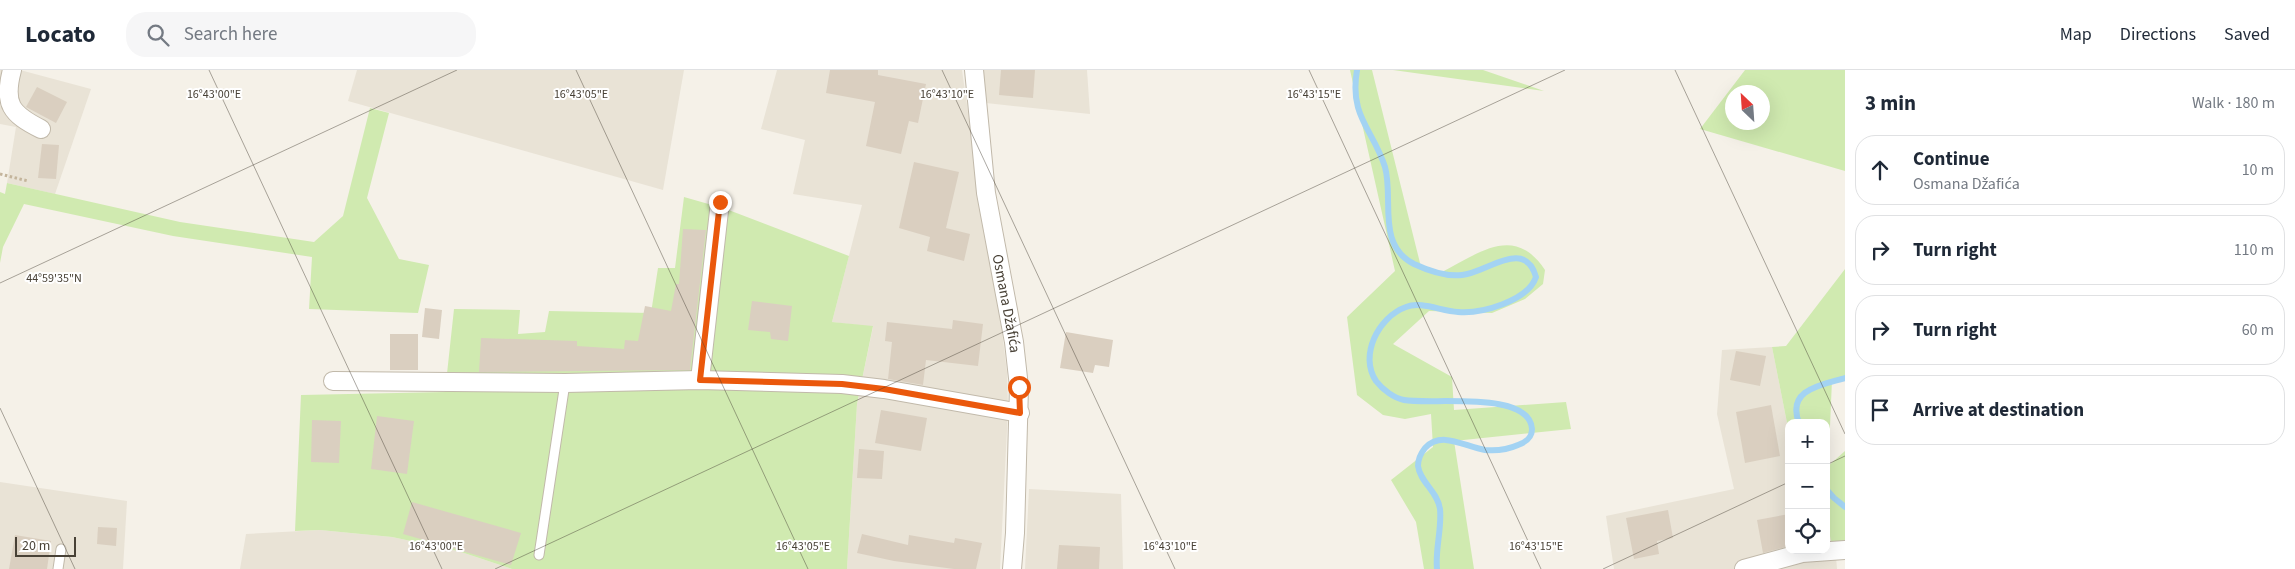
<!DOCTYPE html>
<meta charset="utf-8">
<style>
:root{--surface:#fff;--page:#f6f6f7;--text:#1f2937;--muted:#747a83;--line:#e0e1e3}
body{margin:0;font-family:"Source Sans 3",sans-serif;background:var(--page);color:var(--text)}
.controls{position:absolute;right:15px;bottom:15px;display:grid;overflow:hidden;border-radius:10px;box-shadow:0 5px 20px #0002}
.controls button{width:45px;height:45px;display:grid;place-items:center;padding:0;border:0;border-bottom:1px solid var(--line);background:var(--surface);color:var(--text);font:25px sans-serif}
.compass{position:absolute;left:1725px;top:15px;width:45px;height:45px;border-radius:50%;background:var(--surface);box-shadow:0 5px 20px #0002;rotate:335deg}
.scale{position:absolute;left:15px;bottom:12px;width:61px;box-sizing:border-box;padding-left:5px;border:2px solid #484136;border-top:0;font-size:14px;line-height:18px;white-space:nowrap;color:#484136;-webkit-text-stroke:4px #fff;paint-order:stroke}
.stop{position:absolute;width:15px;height:15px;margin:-11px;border:4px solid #ea580c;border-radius:50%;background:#fff}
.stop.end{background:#ea580c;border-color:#fff;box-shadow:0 1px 5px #0008}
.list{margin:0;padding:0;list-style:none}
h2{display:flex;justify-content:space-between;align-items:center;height:65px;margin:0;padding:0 20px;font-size:21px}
h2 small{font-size:16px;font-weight:400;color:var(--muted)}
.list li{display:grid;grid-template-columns:32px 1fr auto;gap:15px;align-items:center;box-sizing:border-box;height:70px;margin:0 10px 10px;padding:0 10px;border:1px solid var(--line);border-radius:20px}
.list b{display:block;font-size:19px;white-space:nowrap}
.list p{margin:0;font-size:16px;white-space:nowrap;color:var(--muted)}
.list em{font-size:16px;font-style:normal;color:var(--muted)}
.icon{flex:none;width:28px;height:28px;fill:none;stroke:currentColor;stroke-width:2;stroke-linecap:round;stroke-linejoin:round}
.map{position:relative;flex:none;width:1845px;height:499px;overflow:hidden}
header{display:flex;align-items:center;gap:30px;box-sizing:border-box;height:70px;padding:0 25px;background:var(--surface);border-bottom:1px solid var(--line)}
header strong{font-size:24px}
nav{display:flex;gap:28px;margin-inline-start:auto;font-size:18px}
.search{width:350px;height:45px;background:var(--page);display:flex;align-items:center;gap:12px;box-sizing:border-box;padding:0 18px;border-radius:20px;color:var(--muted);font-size:19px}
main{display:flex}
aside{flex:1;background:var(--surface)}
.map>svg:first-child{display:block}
.residential{fill:#e9e3d6}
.green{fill:#d0eab0;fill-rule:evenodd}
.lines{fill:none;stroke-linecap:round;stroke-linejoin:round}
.stream{stroke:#a3d3f3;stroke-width:6}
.building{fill:#dacfc0}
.lane-casing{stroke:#c1b9aa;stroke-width:11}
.street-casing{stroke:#c1b9aa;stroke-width:20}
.path{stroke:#c3b49b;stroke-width:3;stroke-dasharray:2.5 2.5;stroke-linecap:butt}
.lane{stroke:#fff;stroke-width:9}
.street{stroke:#fff;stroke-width:18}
.route{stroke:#ea580c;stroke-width:6}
.ticks{fill:none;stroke:#484136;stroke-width:1;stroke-opacity:0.45}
.labels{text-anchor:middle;stroke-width:4;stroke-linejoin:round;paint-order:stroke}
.street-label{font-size:15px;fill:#484136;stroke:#fff}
.ticks-label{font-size:12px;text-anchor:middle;fill:#484136;stroke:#fff;stroke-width:4;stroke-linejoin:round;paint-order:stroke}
</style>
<header>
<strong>Locato</strong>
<div class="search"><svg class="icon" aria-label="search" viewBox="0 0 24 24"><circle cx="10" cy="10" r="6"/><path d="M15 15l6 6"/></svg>Search here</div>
<nav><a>Map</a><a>Directions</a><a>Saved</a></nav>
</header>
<main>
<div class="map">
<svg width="1845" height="499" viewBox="0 0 1845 499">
<rect width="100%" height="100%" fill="#f5f1e8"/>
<g class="residential">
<path d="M0,0H20L91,19L55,124L7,113L16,57L0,54Z"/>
<path d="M357,0H684L663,120L348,31Z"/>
<path d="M777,0H962L977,106L999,238L1007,302L1008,340L1000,499H847L857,334L873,257L832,252L862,135L793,124L805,70L761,59Z"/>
<path d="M982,0H1087L1090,44L986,33Z"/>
<path d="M1772,277L1789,363V480H1826V448L1836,487L1837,499H1614L1606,446L1734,419L1717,344L1722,280Z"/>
<path d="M0,412L127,431L123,499H0Z"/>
<path d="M1029,419L1121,424L1123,499H1025Z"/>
<path d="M320,460L392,467L458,481L512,499H240L246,464Z"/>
</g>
<g class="green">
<path d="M1350,0H1372L1421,197L1440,203C1478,184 1514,153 1545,200L1543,214L1525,229L1492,243L1429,241L1393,274L1452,307L1454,340L1566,332L1571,359L1454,371L1474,499H1424L1416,452L1391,410L1433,377L1431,344L1405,349L1383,345L1357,325L1347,247L1395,201Z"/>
<path d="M1393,0H1483L1544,21Z"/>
<path d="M1745,0H1845V101L1700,59ZM1732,22H1762V52H1732Z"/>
<path d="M370,38L389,43L367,128L399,189L429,195L418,243L309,239L312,187L173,166L24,134L3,177L0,193V122L5,124L7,113L180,152L314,172L343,146Z"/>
<path d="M684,127L726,139L849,186L832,252L873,256L857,334L847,499H512L458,481L392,467L320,460L295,461L301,325L445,322L454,239L520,240L518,264L545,262L549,241L651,243L658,198H675Z"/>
<path d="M1845,199V308L1832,310L1829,380L1826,396V353H1789V363L1772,277L1786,276Z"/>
<path d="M1845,381V472L1832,475L1826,448V398Z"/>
</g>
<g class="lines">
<g class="stream">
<path d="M1357,0C1349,47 1373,59 1385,97C1394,129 1376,175 1414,194C1429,201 1445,207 1462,205C1486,203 1525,167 1536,207C1528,231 1481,244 1458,242C1441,241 1421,231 1406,237C1378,247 1359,286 1376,311C1383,320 1394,328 1404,330C1431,335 1530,320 1532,359C1532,368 1526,372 1518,375C1509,379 1496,381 1485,380C1465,377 1442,360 1425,378C1421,383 1418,389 1418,396C1420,412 1438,422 1440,439C1442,459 1435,479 1437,499"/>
<path d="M1799,353C1786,319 1822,315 1845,308"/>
<path d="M1826,419L1834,428L1845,437"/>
</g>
</g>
<g class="building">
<path d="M830,0H878V5L926,14L918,53L909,51L901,84L866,76L875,32L826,23Z"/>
<path d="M1001,0H1035L1033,28L999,25Z"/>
<path d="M37,17L67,32L56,53L26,37Z"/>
<path d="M42,74L59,75L56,109L38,108Z"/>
<path d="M914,92L959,102L946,158L970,164L964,191L927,181L930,167L899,158Z"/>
<path d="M683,159L706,160L690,300L479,302L481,268L577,271V276L624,279L625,270L638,271L645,236L671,241L676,214H679Z"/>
<path d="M752,231L792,236L788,271L771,269L770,262L748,260Z"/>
<path d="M425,238L442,240L439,269L422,267Z"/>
<path d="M953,250L983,254L978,296L926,290L923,315L888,309L892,272L885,271L887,252L952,259Z"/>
<path d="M1066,262L1113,270L1109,297L1095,295L1093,303L1060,298Z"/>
<rect x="390" y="264" width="28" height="36"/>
<path d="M1736,281L1766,286L1760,316L1730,310Z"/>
<path d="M1771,335L1780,386L1745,393L1736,342Z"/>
<path d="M881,340L927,348L921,381L875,373Z"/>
<path d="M377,346L414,351L407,404L371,399Z"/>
<path d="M312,350L341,351L339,393L311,392Z"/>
<path d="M859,379L884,381L882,409L857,408Z"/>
<path d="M412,432L521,463L511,495L403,464Z"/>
<path d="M1668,440L1673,468L1657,471L1659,484L1634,489L1626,448Z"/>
<path d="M1789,444V476L1763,483L1757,450Z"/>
<path d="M98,457L117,458L116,476L97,474Z"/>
<path d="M862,464L908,475L909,465L954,473L955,468L982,473L976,499H954L894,491L857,483Z"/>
<path d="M15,465L51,471L47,499H9Z"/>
<path d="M1059,475L1100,477L1099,499H1057Z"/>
</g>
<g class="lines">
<defs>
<g id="lane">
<path d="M539,485L565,313"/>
<path d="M58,499L61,479"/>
</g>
<g id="street">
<path d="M12,0C3,34 11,44 41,59"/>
<path id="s1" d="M974,0L986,123L1014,272L1019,317L1015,463L1012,499"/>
<path d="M700,310L720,132"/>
<path d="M333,311L565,313L700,310L842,314L884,319L1020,343"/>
<path d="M1744,499L1802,483L1845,480"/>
</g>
</defs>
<use href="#lane" class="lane-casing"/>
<use href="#street" class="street-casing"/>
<path class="path" d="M0,104L28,111"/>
<use href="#lane" class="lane"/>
<use href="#street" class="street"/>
</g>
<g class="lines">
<path class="route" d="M720,132L700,310L842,314L884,319L1020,343L1019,317"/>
</g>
<path class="ticks" d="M209,0L442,499M576,0L808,499M942,0L1175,499M1309,0L1541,499M1675,0L1845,364M0,213L457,0M0,338L75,499M1826,395L1845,386M495,499L1565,0M1603,499L1789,412"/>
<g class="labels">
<g class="street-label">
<text dy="5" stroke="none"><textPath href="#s1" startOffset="236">Osmana Džafića</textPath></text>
</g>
</g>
<g class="ticks-label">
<text x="214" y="28">16°43'00"E</text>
<text x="581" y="28">16°43'05"E</text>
<text x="947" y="28">16°43'10"E</text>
<text x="1314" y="28">16°43'15"E</text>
<text x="54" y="212">44°59'35"N</text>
<text x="436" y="480">16°43'00"E</text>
<text x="803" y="480">16°43'05"E</text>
<text x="1170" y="480">16°43'10"E</text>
<text x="1536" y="480">16°43'15"E</text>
</g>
</svg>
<div class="controls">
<button>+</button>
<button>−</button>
<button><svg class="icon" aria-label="locate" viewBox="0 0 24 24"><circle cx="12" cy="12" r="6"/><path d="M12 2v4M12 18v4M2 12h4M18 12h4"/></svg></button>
</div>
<svg class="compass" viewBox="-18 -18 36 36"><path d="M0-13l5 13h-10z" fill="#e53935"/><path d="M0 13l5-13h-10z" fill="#747a83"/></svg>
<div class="scale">20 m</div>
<div class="stop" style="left:1019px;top:317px"></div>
<div class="stop end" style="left:720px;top:132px"></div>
</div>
<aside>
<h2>3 min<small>Walk · 180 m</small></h2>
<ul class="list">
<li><svg class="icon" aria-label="ahead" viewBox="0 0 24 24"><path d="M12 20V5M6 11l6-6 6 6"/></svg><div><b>Continue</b><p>Osmana Džafića</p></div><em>10 m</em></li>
<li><svg class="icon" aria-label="right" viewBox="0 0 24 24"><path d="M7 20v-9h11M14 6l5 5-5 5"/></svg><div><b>Turn right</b></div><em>110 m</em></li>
<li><svg class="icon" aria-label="right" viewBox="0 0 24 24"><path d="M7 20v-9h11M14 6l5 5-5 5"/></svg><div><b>Turn right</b></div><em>60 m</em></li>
<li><svg class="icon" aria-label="arrive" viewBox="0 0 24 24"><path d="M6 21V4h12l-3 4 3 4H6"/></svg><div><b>Arrive at destination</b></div></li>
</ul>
</aside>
</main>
